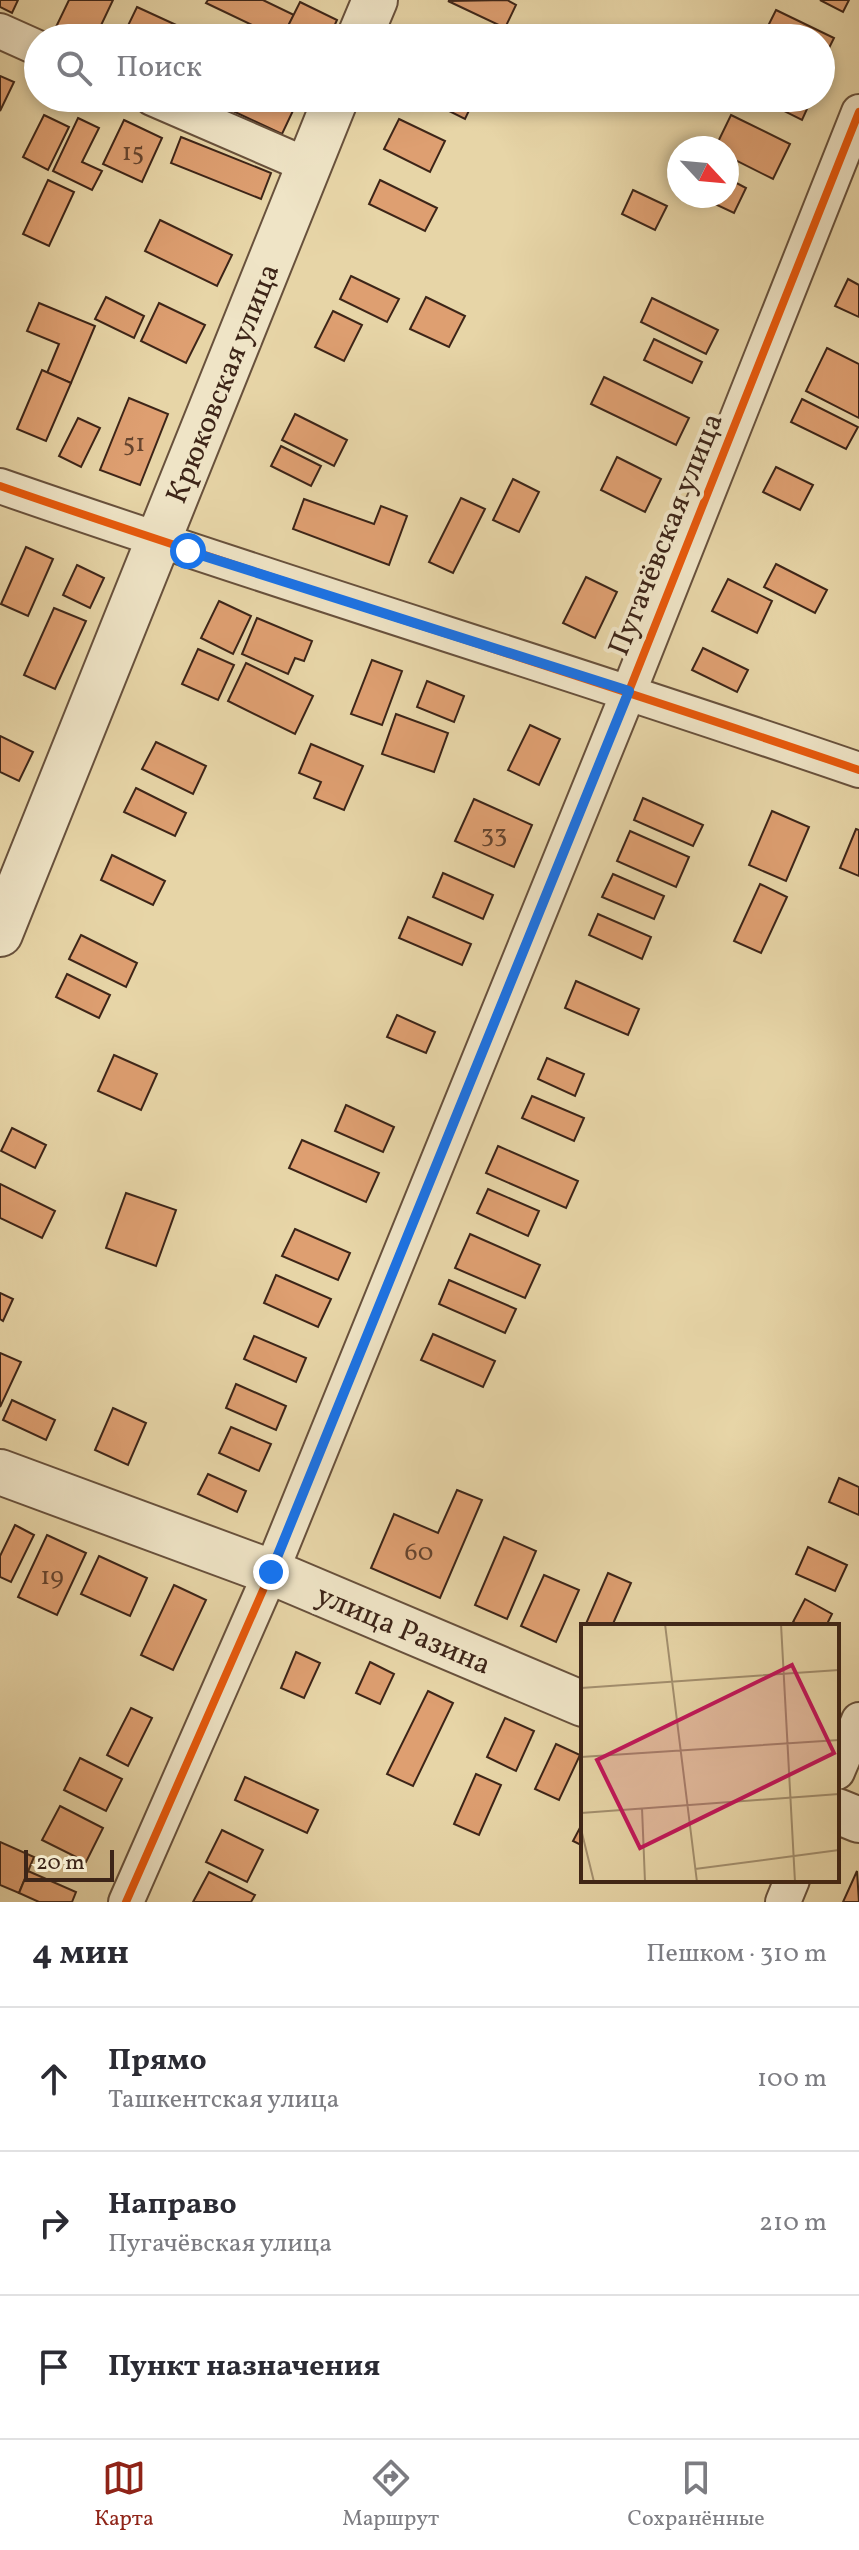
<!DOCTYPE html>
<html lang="ru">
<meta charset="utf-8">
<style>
:root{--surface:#fff;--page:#f7f7f7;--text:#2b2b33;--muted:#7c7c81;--line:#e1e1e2;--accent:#8f2418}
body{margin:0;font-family:Vollkorn,serif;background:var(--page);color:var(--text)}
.compass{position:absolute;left:667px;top:136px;width:72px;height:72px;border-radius:50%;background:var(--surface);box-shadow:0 4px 12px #0003;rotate:116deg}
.scale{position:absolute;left:24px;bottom:20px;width:90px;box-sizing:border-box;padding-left:8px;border:4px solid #3d2518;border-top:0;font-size:22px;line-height:28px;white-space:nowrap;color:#3d2518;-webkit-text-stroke:6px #efe4c6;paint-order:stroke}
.stop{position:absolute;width:24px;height:24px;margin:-18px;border:6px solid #1a73e8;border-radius:50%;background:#fff}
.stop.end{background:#1a73e8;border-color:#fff;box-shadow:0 2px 8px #0008}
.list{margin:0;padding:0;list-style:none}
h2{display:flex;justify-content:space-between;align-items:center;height:104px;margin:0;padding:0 32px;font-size:34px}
h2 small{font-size:26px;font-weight:400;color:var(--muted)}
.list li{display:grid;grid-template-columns:52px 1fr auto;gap:24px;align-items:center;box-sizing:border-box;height:144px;padding:0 32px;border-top:2px solid var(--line)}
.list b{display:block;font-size:30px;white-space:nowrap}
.list p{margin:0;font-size:26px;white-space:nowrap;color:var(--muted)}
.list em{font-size:26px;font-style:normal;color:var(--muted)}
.icon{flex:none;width:44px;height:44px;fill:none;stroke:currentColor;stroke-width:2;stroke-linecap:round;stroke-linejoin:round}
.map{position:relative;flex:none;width:859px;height:1902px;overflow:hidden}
.search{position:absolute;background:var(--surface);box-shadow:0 4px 12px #0003;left:24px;right:24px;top:24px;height:88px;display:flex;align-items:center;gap:20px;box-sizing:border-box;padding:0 28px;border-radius:44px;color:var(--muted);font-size:30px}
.sheet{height:536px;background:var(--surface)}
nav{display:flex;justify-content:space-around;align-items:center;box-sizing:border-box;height:112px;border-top:2px solid var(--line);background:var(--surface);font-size:22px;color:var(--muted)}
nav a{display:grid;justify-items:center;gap:4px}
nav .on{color:var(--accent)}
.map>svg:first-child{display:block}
.building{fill:#de9f71;stroke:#3d2518;stroke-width:2}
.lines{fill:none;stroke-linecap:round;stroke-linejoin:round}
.minor-casing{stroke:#68513c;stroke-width:38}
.tertiary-casing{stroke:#68513c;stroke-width:48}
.minor{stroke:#efe4c6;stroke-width:34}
.tertiary{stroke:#efe4c6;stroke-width:44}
.cycleway-casing{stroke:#efe4c6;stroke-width:13}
.cycleway{stroke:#e8590c;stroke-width:8}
.route{stroke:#1a73e8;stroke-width:10}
.labels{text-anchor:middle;stroke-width:8;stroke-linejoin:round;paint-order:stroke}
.number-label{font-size:26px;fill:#65442e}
.street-label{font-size:30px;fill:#3d2518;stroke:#efe4c6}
.inset-road{fill:none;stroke:#a38f6e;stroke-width:2}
.view{fill:#c2185b;fill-opacity:0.15;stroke:#c2185b;stroke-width:4}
.inset-edge{fill:none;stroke:#3d2518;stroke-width:4}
</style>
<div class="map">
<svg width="859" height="1902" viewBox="0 0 859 1902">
<rect width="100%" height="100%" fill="#e7d5a7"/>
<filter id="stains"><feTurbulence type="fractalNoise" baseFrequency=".0025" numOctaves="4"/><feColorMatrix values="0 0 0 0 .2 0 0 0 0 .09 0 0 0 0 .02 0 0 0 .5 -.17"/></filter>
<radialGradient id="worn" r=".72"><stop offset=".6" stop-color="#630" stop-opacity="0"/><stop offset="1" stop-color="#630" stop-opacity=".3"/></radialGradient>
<g class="building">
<path d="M0,0H18L12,13L0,7Z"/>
<path d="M69,0H113L95,38H74L55,29Z"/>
<path d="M208,0H263L294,15L282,38H279L206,3Z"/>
<path d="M507,0L516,5L505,28L448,1Z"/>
<path d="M820,0H849L843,12Z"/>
<path d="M300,2L337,20L329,38H282Z"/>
<path d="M137,7L185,29L180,38H122Z"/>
<path d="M776,10L834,38L821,64V38H762Z"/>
<path d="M0,76L14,82L0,111Z"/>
<path d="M223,98H299L282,134L220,105Z"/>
<path d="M423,98H475L465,119Z"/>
<path d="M758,98H812L802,120Z"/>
<path d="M44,115L69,127L48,170L23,157Z"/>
<path d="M731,115L790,144L773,179L727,156V148H715Z"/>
<path d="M78,118L99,128L82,162L102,171L92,190L53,171Z"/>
<path d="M399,119L445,141L430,172L384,149Z"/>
<path d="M124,120L162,138L142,182L103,164Z"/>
<path d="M181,137L271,173L261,199L171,163Z"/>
<path d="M727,178L746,188L734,213L698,196H727Z"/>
<path d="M48,180L74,192L49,246L23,234Z"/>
<path d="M380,180L437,208L425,231L369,204Z"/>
<path d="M633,190L667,206L655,230L622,214Z"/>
<path d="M160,220L232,255L217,286L145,251Z"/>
<path d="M351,276L399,299L387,322L340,299Z"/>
<path d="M848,279L859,285V317L835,306Z"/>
<path d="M106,297L144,316L134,338L95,319Z"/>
<path d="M426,297L465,316L449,347L410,329Z"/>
<path d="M652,298L718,330L706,354L641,322Z"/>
<path d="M39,303L95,326L71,383L47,373L59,344L27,331Z"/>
<path d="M159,303L205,325L186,363L141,341Z"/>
<path d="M333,311L362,325L344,361L315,347Z"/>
<path d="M654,339L702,362L692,383L644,360Z"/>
<path d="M827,348L859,364V418L806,391Z"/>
<path d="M42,370L71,383L46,441L17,429Z"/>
<path d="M604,377L689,418L676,445L591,404Z"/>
<path d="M129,398L168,414L140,485L100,470Z"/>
<path d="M802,399L858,427L846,449L791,422Z"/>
<path d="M295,414L347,440L334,466L282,440Z"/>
<path d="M78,418L100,428L81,467L59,456Z"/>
<path d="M281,446L321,466L311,486L271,466Z"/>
<path d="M617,457L661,479L645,512L601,490Z"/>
<path d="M776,467L813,485L800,510L763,492Z"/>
<path d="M513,479L539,492L519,532L493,520Z"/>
<path d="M461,498L485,509L453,573L429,562Z"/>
<path d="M304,499L374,524L381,506L407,516L389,565L293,529Z"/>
<path d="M26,547L53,559L28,616L1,604Z"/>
<path d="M776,564L827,590L815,613L764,587Z"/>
<path d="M77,565L104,578L90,608L63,595Z"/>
<path d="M586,577L617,592L595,638L563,623Z"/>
<path d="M728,579L772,601L757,633L712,611Z"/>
<path d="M219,601L251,616L233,654L201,638Z"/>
<path d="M54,608L86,621L55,689L24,675Z"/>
<path d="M257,618L312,641L304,661L295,658L288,674L242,654Z"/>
<path d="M703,648L748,670L737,692L692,670Z"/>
<path d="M198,649L234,665L218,700L182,684Z"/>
<path d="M372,660L402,671L382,725L351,714Z"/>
<path d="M246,663L313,696L295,734L228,701Z"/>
<path d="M427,681L464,696L454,722L417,707Z"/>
<path d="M396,714L448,733L434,772L382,754Z"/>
<path d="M530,725L560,739L539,785L508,770Z"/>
<path d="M0,736L33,752L19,781L0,772Z"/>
<path d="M156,742L206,766L193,794L142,769Z"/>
<path d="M311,744L363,766L344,810L314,798L321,782L299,773Z"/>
<path d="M136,788L186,813L175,836L124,812Z"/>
<path d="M643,798L703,825L693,846L634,820Z"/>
<path d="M474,799L532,825L514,867L455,841Z"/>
<path d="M772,811L809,827L786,881L749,865Z"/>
<path d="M856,829L859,830V876L840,868Z"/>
<path d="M630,831L689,857L676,887L617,861Z"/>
<path d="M112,855L165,881L153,905L101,880Z"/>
<path d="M443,873L493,895L483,919L433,897Z"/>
<path d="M613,874L664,896L654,919L602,897Z"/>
<path d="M760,884L787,897L761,953L734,941Z"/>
<path d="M598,914L651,937L642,959L589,935Z"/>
<path d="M408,917L471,944L462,965L399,938Z"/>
<path d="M81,935L137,963L126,987L69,959Z"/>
<path d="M67,974L110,995L99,1018L56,997Z"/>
<path d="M576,981L639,1009L628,1035L565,1008Z"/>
<path d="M397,1015L435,1032L426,1053L387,1037Z"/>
<path d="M114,1055L157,1074L141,1110L98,1091Z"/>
<path d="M547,1058L584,1074L575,1096L538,1079Z"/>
<path d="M532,1096L584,1118L574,1141L522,1118Z"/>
<path d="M346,1105L394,1127L383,1152L335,1131Z"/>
<path d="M12,1128L46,1145L35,1168L1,1151Z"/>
<path d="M302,1140L379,1173L366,1202L289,1168Z"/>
<path d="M498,1146L578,1181L566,1208L486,1173Z"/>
<path d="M0,1184L55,1211L42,1238L0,1218Z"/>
<path d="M488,1189L539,1211L528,1236L477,1213Z"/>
<path d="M126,1193L176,1210L156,1266L106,1248Z"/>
<path d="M295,1229L350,1253L338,1280L282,1256Z"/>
<path d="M470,1234L540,1265L525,1298L455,1268Z"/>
<path d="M276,1275L331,1299L318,1327L264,1303Z"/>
<path d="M449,1280L516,1309L505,1333L439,1304Z"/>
<path d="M0,1293L13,1299L3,1321L0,1319Z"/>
<path d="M433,1334L495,1361L483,1387L421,1360Z"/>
<path d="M254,1336L306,1358L296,1382L244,1359Z"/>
<path d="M0,1353L21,1362L0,1407Z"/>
<path d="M236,1384L286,1406L276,1430L226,1408Z"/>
<path d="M12,1400L55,1420L46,1440L3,1420Z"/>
<path d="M113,1408L146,1423L128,1465L95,1450Z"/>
<path d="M231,1427L271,1444L259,1471L219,1453Z"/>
<path d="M208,1474L246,1491L237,1512L198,1494Z"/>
<path d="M839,1478L859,1487V1515L829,1502Z"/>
<path d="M457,1490L482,1500L440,1598L371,1568L394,1514L438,1533Z"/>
<path d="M15,1525L34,1535L11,1582L0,1577V1556Z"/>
<path d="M47,1535L86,1553L57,1615L18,1597Z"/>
<path d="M504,1537L536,1551L507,1619L475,1605Z"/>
<path d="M808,1547L847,1565L835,1591L796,1574Z"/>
<path d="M99,1556L147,1578L130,1616L81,1594Z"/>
<path d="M608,1573L631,1583L612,1626H585Z"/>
<path d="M544,1575L579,1590L556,1642L521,1626Z"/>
<path d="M174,1585L206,1600L173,1670L141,1655Z"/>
<path d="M805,1599L832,1614L826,1626H801L793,1622Z"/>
<path d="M296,1652L320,1663L304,1698L281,1688Z"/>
<path d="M370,1662L394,1674L380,1704L356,1693Z"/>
<path d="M428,1691L453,1703L413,1786L387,1774Z"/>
<path d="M131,1708L152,1718L128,1766L107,1755Z"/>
<path d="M505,1718L534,1731L516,1771L487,1757Z"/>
<path d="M556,1744L580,1755L559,1800L535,1789Z"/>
<path d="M80,1758L122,1779L106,1811L64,1790Z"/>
<path d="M476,1774L501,1785L479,1835L454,1824Z"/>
<path d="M245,1777L318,1810L307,1833L235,1800Z"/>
<path d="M60,1806L103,1828L86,1862L42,1840Z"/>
<path d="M583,1822V1846L573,1841Z"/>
<path d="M222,1830L263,1850L247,1882L206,1862Z"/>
<path d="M0,1842L34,1857L19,1893L0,1885Z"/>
<path d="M28,1871L76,1892L72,1902H39L19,1893Z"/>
<path d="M857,1871L859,1902H843Z"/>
<path d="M209,1872L255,1895L251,1902H193Z"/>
</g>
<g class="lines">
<defs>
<g id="minor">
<path d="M0,31L38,48"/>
<path d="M152,98L309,166"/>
<path d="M0,486C285,585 574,672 859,770"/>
<path d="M837,1772L859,1720"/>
<path d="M126,1902L271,1572L629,691L859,112"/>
<path d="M783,1902L792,1880"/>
</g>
<g id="tertiary">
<path d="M359,38L375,0"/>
<path d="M0,934L336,98"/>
<path d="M0,1472L271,1572L583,1704"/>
<path d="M837,1811L859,1820"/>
</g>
</defs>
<use href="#minor" class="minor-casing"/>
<use href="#tertiary" class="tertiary-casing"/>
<use href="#minor" class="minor"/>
<use href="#tertiary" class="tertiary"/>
<defs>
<g id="cycleway">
<path d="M0,486C285,585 574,672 859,770"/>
<path d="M126,1902L271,1572L629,691L859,112"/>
</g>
</defs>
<use href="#cycleway" class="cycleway-casing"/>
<use href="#cycleway" class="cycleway"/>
</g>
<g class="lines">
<path class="route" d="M188,551L629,691L271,1572"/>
</g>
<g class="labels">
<g class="number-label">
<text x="133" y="160">15</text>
<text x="134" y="451">51</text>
<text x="494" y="842">33</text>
<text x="419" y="1560">60</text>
<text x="52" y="1584">19</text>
</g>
<g class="street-label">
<text transform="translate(222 383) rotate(-68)" y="10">Крюковская улица</text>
<text transform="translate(665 534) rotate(-68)" y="10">Пугачёвская улица</text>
<text transform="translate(404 1629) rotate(23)" y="10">улица Разина</text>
</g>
</g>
<g transform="translate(581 1624)">
<rect width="258" height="258" fill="#e7d5a7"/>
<path class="inset-road" d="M84,0L116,258M200,0L214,258M0,64L258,46M0,133L258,116M61,184L64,258M0,189L258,170M0,205L13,258M114,245L258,226"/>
<path class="view" d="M211,41L253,129L59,224L16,136Z"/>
<rect width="258" height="258" class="inset-edge"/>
</g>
<rect width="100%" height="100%" filter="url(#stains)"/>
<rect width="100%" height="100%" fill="url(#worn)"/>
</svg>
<svg class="compass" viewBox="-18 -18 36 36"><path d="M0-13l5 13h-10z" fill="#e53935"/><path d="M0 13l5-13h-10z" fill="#7c7c81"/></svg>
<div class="scale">20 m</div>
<div class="stop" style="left:188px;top:551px"></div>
<div class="stop end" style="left:271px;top:1572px"></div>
<div class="search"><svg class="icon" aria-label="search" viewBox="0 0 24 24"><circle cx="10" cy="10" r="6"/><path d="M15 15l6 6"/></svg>Поиск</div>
</div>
<section class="sheet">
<h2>4 мин<small>Пешком · 310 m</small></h2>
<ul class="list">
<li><svg class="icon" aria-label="ahead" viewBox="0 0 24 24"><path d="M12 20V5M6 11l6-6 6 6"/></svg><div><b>Прямо</b><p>Ташкентская улица</p></div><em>100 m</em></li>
<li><svg class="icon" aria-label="right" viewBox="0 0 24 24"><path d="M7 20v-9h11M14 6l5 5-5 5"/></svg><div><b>Направо</b><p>Пугачёвская улица</p></div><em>210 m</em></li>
<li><svg class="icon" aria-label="arrive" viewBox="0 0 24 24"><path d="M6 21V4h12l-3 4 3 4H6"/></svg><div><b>Пункт назначения</b></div></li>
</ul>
</section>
<nav>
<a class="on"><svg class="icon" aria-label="map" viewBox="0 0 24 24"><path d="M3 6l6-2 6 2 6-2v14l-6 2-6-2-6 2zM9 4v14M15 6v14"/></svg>Карта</a>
<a><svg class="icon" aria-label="directions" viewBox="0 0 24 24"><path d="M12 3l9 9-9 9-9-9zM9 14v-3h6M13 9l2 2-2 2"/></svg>Маршрут</a>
<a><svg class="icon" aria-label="saved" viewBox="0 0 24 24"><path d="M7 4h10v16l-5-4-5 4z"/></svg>Сохранённые</a>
</nav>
